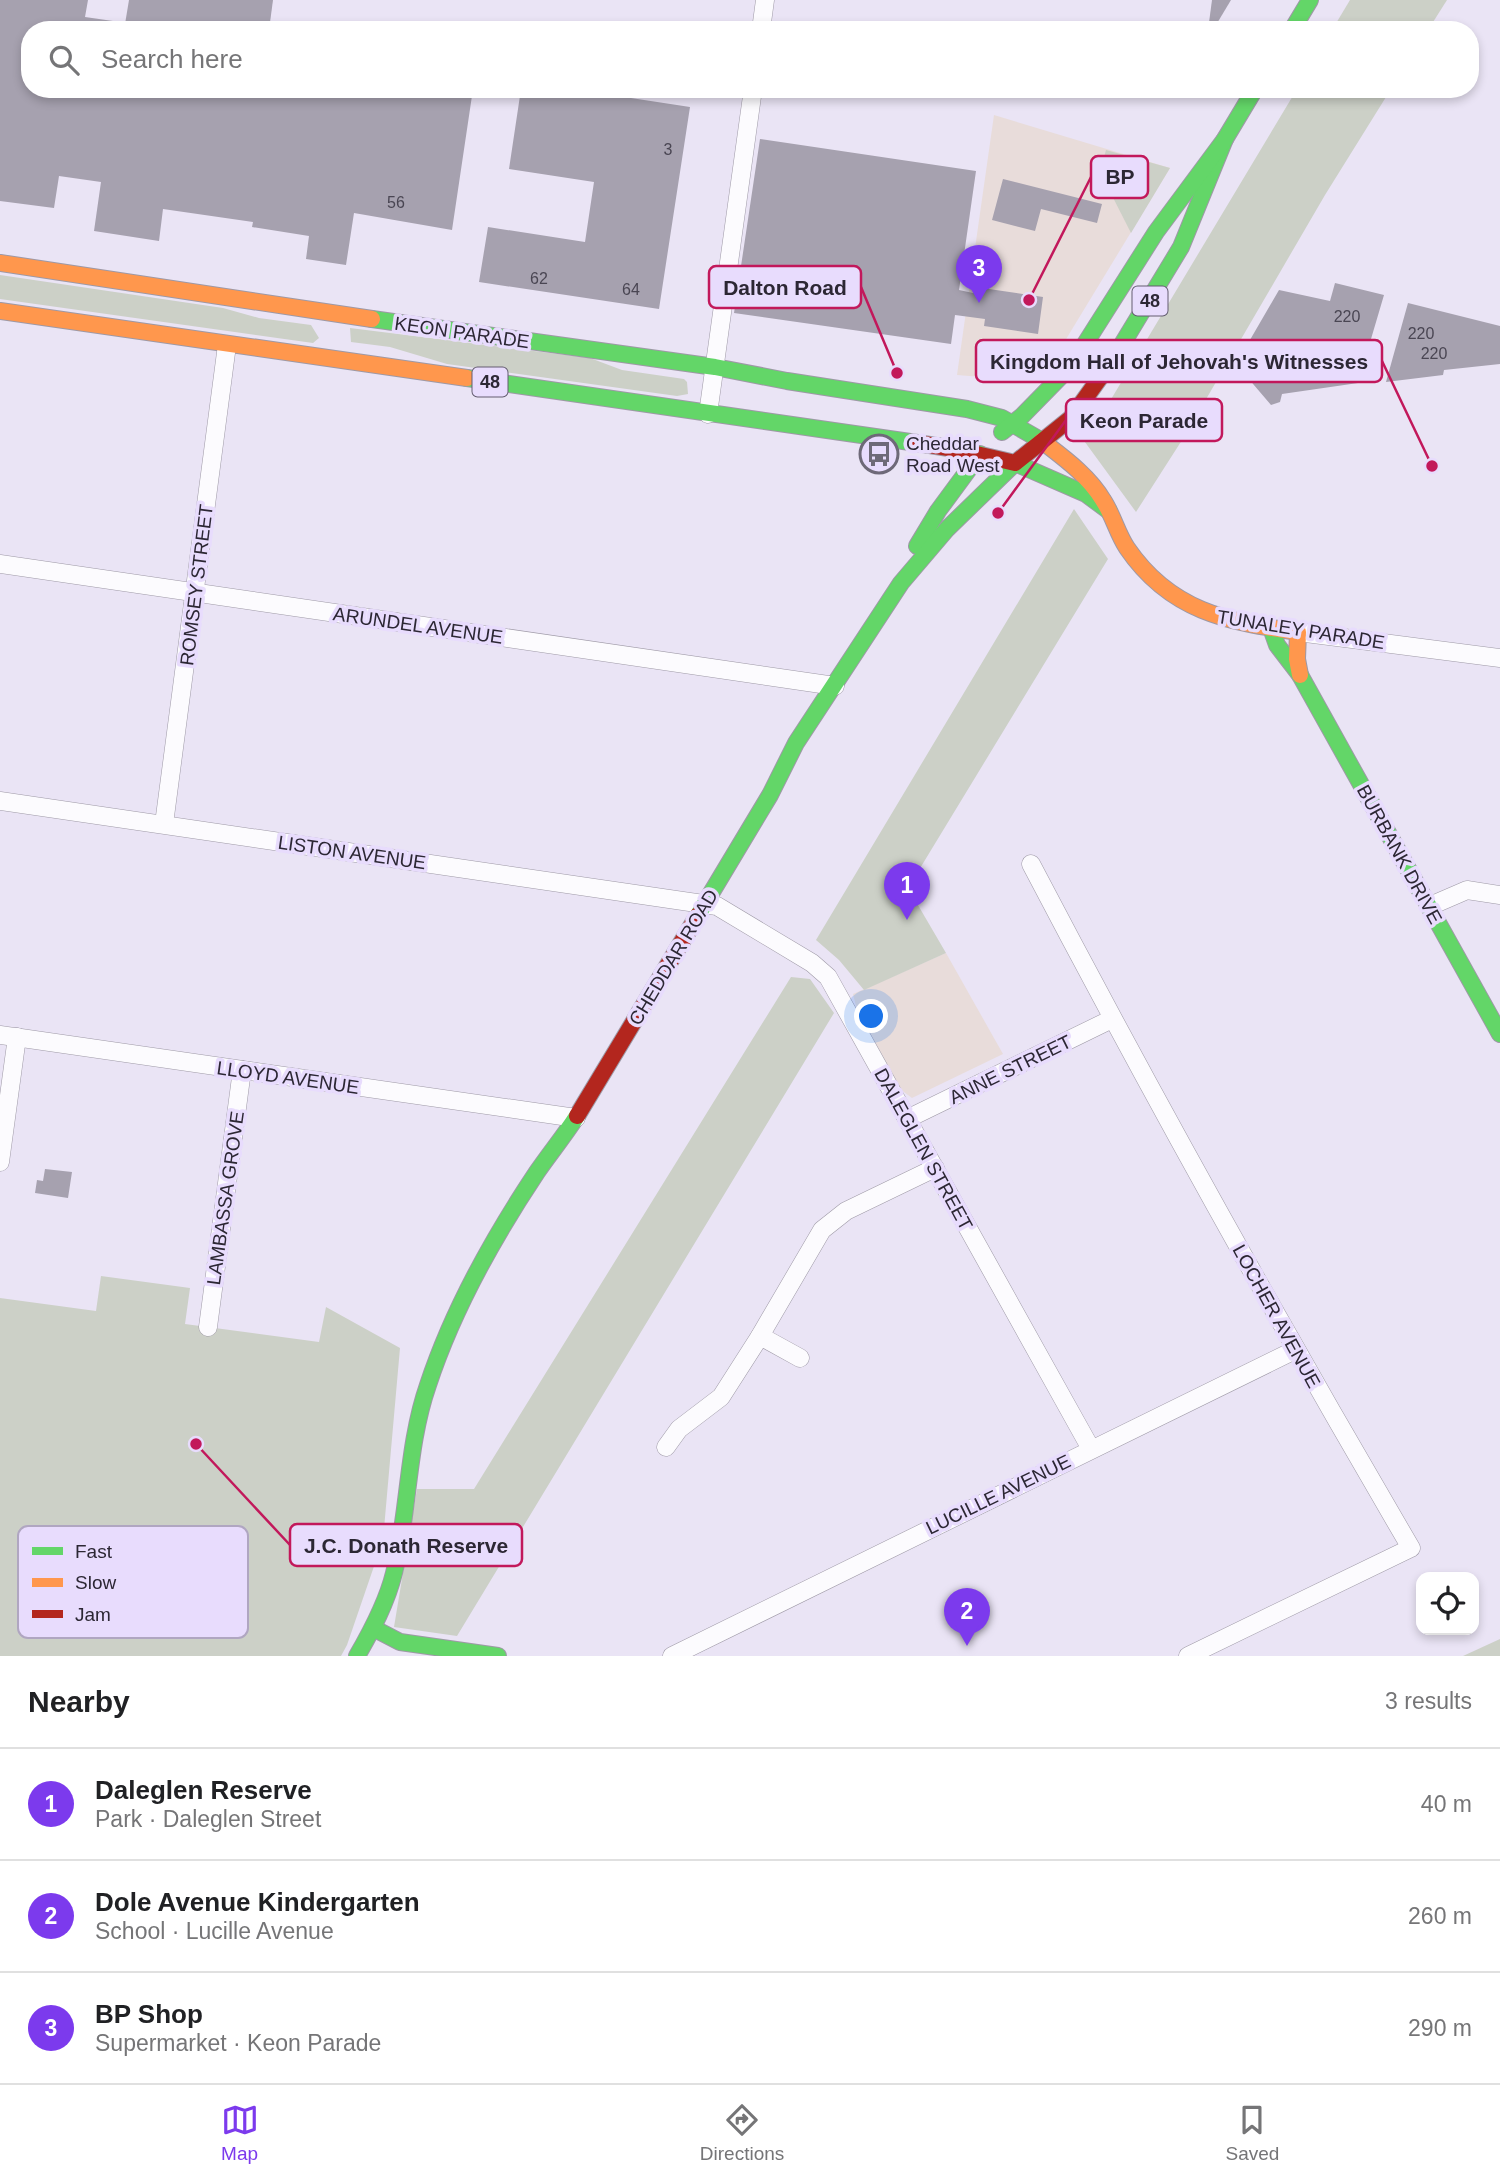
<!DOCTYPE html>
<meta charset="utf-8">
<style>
:root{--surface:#fff;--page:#f2f2f2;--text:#202124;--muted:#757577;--line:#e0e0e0;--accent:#7c3aed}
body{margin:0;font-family:Helvetica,sans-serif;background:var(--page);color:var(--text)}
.controls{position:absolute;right:21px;bottom:21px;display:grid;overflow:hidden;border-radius:14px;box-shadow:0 4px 10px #0003}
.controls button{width:63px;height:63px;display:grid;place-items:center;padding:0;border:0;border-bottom:2px solid var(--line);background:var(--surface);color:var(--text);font:35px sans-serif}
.you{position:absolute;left:872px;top:1017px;width:24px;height:24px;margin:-18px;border:5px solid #fff;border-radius:50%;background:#1a73e8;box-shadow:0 0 0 10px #1a73e833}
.badge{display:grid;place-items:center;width:46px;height:46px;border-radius:50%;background:var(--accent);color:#fff;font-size:23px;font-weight:700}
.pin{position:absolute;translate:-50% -58px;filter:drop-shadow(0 2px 4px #0008)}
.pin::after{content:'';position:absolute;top:37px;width:24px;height:21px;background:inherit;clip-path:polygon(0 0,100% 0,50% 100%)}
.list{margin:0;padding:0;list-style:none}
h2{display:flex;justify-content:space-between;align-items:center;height:91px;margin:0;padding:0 28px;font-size:30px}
h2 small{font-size:23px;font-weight:400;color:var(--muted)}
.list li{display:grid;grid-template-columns:46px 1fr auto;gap:21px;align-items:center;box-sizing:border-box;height:112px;padding:0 28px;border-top:2px solid var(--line)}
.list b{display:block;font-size:26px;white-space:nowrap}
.list p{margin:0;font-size:23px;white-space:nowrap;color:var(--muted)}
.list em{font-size:23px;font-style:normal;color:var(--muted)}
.icon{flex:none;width:38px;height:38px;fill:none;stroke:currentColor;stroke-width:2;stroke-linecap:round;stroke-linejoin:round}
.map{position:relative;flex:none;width:1500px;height:1656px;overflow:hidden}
.search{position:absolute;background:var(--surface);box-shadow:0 4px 10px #0003;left:21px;right:21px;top:21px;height:77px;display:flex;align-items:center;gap:18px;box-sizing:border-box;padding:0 24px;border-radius:28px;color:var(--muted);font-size:26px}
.sheet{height:427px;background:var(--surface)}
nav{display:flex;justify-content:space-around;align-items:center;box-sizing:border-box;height:98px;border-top:2px solid var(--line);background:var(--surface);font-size:19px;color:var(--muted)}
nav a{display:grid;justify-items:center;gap:4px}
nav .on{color:var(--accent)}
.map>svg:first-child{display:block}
.commercial{fill:#e8dcda}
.green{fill:#ccd0c7}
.building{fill:#a6a1af}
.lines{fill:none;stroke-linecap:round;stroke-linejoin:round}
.street-casing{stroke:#9e99a6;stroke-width:19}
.fast-casing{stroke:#9e99a6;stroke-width:18}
.slow-casing{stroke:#9e99a6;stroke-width:18}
.jam-casing{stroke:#9e99a6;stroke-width:18}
.street{stroke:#fcfbfe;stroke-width:18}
.fast{stroke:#63d668;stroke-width:16}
.slow{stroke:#ff974d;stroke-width:16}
.jam{stroke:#b3261e;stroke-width:16}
.labels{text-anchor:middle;stroke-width:7;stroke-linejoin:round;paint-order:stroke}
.number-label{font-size:16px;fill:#4a4653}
.shield{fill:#e8dcfd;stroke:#645d70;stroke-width:2}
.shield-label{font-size:18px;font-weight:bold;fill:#2c2734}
.street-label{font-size:19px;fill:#2c2734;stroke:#e8dcfd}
.poi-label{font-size:19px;fill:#2c2734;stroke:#e8dcfd;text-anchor:start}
.key{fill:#e8dcfd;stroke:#b0a6c1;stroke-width:2}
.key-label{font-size:19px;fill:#2c2734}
.leader{fill:none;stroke:#c2185b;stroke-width:2.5}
.callout-dot{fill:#c2185b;stroke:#e8dcfd;stroke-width:2.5}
.callout{fill:#e8dcfd;stroke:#c2185b;stroke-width:2.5}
.callout-label{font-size:21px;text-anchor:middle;font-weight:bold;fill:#2c2734}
</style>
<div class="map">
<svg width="1500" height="1656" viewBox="0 0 1500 1656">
<rect width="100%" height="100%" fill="#eae4f5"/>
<g class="commercial">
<path d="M994,115L1170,168L1057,354L994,378L957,375Z"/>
<path d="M946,953L1003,1054L912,1098L900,1089L856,1006L853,994Z"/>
</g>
<g class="green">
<path d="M1350,0H1447L1428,30H1332Z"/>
<path d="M1297,89H1391L1325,195L1184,437L1136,512L1082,438L1104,411Z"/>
<path d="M1106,150L1170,168L1131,233L1100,172Z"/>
<path d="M0,275L223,308L259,318L311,325L319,338L313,343L0,299Z"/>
<path d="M350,328L590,358L622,370L684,379L687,382L688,394L677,396L447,364L390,347L351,342Z"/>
<path d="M1074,509L1108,559L908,888L946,953L864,990L839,960L816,940Z"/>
<path d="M791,977L810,979L834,1013L457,1636L394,1627L417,1489H474Z"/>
<path d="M101,1276L190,1288L185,1324L319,1342L326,1307L400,1348L383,1540L347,1645L341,1656H0V1298L96,1311Z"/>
<path d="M1500,1639V1656H1463Z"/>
</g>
<g class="building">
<path d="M0,0H88L85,17L120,22V30H30V89H473L452,230L354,213L346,265L306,259L309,236L252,227L253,222L163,209L159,241L94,231L101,182L59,176L54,208L0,201Z"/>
<path d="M129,0H273L269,30H124Z"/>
<path d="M1212,0H1231L1213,30H1208Z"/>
<path d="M521,89H572L690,107L659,309L479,282L488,227L585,242L594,182L509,169Z"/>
<path d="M760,139L976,171L959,290L973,293L977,279L990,280L989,289L1043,297L1038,334L984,326L985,319L955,315L951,344L734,313Z"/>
<path d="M1003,179L1102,204L1097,223L1041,209L1035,231L992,220Z"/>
<path d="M1335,283L1384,295L1358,383L1282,394L1280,402L1271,405L1236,364L1279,290L1330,301Z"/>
<path d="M1408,303L1500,326V364L1444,370L1443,375L1386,382Z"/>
<path d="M45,1169L72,1172L68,1198L35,1193L37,1180L43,1181Z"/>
</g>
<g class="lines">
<defs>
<g id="street">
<path d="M761,30L765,0"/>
<path d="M708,414L753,89"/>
<path d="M0,564L835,686"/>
<path d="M1298,632L1500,658"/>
<path d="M0,801L717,906L812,963L828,977L1091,1449"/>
<path d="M164,824L227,345"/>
<path d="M1031,864C1152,1095 1279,1323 1411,1548L1188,1656"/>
<path d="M1430,906L1467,890L1500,895"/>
<path d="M0,1035L576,1118"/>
<path d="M907,1119L1112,1019"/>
<path d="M0,1162L17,1037"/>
<path d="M208,1327L242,1070"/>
<path d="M760,1336L800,1358"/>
<path d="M666,1447L679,1429L721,1397L760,1336L822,1230L846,1211L935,1168"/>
<path d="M672,1656L1295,1350"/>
</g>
<g id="fast">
<path d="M1292,30L1310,0"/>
<path d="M372,319L715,367L787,381L967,409L1002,418L1042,441"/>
<path d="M1112,361L1181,247L1225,139"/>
<path d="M467,378L917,443"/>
<path d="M1002,432L1022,416L1071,366L1156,232L1225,139L1255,89"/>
<path d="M917,546L938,511L980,454"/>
<path d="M1271,628L1277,645L1300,675L1500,1034"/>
<path d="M698,915L770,795L796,743L901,583L947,529L1015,463L1086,494L1109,511"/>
<path d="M373,1628L400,1642L498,1656"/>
<path d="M357,1656C372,1630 387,1602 394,1573C409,1512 407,1445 428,1385C453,1309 493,1238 537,1172C550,1153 565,1135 577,1116"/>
</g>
<g id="slow">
<path d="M0,263L372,319"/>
<path d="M0,311L467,378"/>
<path d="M1042,441C1064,458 1089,476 1103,500C1113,515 1117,533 1127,548C1170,611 1227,622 1298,632L1297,659L1300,675"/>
</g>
<g id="jam">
<path d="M917,443L955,449L1015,463L1071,418L1112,361"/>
<path d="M577,1116L698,915"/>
</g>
</defs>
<use href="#street" class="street-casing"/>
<use href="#fast" class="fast-casing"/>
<use href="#slow" class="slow-casing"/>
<use href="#jam" class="jam-casing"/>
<use href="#street" class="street"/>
<use href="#fast" class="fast"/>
<use href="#slow" class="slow"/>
<use href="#jam" class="jam"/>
</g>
<defs>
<symbol id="bus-ring" viewBox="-11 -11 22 22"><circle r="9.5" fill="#e8dcfd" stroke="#6e6978" stroke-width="1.5"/><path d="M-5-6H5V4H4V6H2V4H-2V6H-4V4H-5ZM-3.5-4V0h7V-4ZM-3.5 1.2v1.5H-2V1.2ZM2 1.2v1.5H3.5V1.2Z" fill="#6e6978"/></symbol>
</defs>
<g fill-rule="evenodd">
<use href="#bus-ring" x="857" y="432" width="44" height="44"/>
</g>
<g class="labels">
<g class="number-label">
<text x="668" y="155">3</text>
<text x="396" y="208">56</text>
<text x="539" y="284">62</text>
<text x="631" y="295">64</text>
<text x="1347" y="322">220</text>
<text x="1421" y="339">220</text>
<text x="1434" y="359">220</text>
</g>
<g class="shield">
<rect x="1132.5" y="286.5" width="35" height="29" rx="5"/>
<rect x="472.5" y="367.5" width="35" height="29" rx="5"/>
</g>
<g class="shield-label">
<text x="1150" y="307">48</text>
<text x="490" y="388">48</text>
</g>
<g class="street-label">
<text transform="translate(462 332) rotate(8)" y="7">KEON PARADE</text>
<text transform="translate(196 585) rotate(-83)" y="7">ROMSEY STREET</text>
<text transform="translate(418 625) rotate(8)" y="7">ARUNDEL AVENUE</text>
<text transform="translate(1301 629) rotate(9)" y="7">TUNALEY PARADE</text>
<text transform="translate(352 852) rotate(8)" y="7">LISTON AVENUE</text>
<text transform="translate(1400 854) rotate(61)" y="7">BURBANK DRIVE</text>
<text transform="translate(673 957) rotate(-59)" y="7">CHEDDAR ROAD</text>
<text transform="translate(1010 1069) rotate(-26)" y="7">ANNE STREET</text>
<text transform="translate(288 1077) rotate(8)" y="7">LLOYD AVENUE</text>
<text transform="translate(924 1149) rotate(61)" y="7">DALEGLEN STREET</text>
<text transform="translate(225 1198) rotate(-82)" y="7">LAMBASSA GROVE</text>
<text transform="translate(1277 1316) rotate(61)" y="7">LOCHER AVENUE</text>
<text transform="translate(998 1494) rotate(-26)" y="7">LUCILLE AVENUE</text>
</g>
<g class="poi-label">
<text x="906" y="450">Cheddar<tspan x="906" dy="22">Road West</tspan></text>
</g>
</g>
<rect x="18" y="1526" width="230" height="112" rx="10" class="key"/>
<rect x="32" y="1547" width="31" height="8" fill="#63d668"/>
<rect x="32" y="1578" width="31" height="9" fill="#ff974d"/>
<rect x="32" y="1610" width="31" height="8" fill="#b3261e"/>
<g class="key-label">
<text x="75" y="1558">Fast</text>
<text x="75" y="1589">Slow</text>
<text x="75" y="1621">Jam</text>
</g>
<path class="leader" d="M1029 300L1091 177M897 373L861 287M1432 466L1382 361M998 513L1066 420M196 1444L290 1545"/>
<g class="callout-dot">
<circle cx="1029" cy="300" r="7"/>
<circle cx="897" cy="373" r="7"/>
<circle cx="1432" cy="466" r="7"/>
<circle cx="998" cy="513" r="7"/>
<circle cx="196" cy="1444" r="7"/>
</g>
<g class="callout">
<rect x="1091" y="156" width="57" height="42" rx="7"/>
<rect x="709" y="266" width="152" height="42" rx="7"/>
<rect x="976" y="340" width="406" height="42" rx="7"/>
<rect x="1066" y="399" width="156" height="42" rx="7"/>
<rect x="290" y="1524" width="232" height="42" rx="7"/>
</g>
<g class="callout-label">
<text x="1120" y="184">BP</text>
<text x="785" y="295">Dalton Road</text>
<text x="1179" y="369">Kingdom Hall of Jehovah's Witnesses</text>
<text x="1144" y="428">Keon Parade</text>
<text x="406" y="1553">J.C. Donath Reserve</text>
</g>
</svg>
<div class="controls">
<button><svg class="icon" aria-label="locate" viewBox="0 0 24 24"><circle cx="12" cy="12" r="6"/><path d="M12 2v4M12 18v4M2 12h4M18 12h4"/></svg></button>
</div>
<div class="you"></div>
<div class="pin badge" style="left:907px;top:920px">1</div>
<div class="pin badge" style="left:967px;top:1646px">2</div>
<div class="pin badge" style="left:979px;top:303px">3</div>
<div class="search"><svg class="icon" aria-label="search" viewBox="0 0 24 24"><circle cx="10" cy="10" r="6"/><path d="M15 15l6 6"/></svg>Search here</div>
</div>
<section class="sheet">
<h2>Nearby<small>3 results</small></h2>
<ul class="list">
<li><span class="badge">1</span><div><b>Daleglen Reserve</b><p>Park · Daleglen Street</p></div><em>40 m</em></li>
<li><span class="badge">2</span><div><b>Dole Avenue Kindergarten</b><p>School · Lucille Avenue</p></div><em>260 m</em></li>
<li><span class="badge">3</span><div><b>BP Shop</b><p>Supermarket · Keon Parade</p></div><em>290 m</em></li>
</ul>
</section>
<nav>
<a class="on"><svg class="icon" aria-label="map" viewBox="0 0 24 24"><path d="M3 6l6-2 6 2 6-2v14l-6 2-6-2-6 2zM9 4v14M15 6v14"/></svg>Map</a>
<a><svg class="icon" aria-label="directions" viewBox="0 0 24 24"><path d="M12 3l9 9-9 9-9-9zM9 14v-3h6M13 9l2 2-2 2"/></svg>Directions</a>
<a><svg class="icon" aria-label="saved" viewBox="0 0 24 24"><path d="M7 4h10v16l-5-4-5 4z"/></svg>Saved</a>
</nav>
